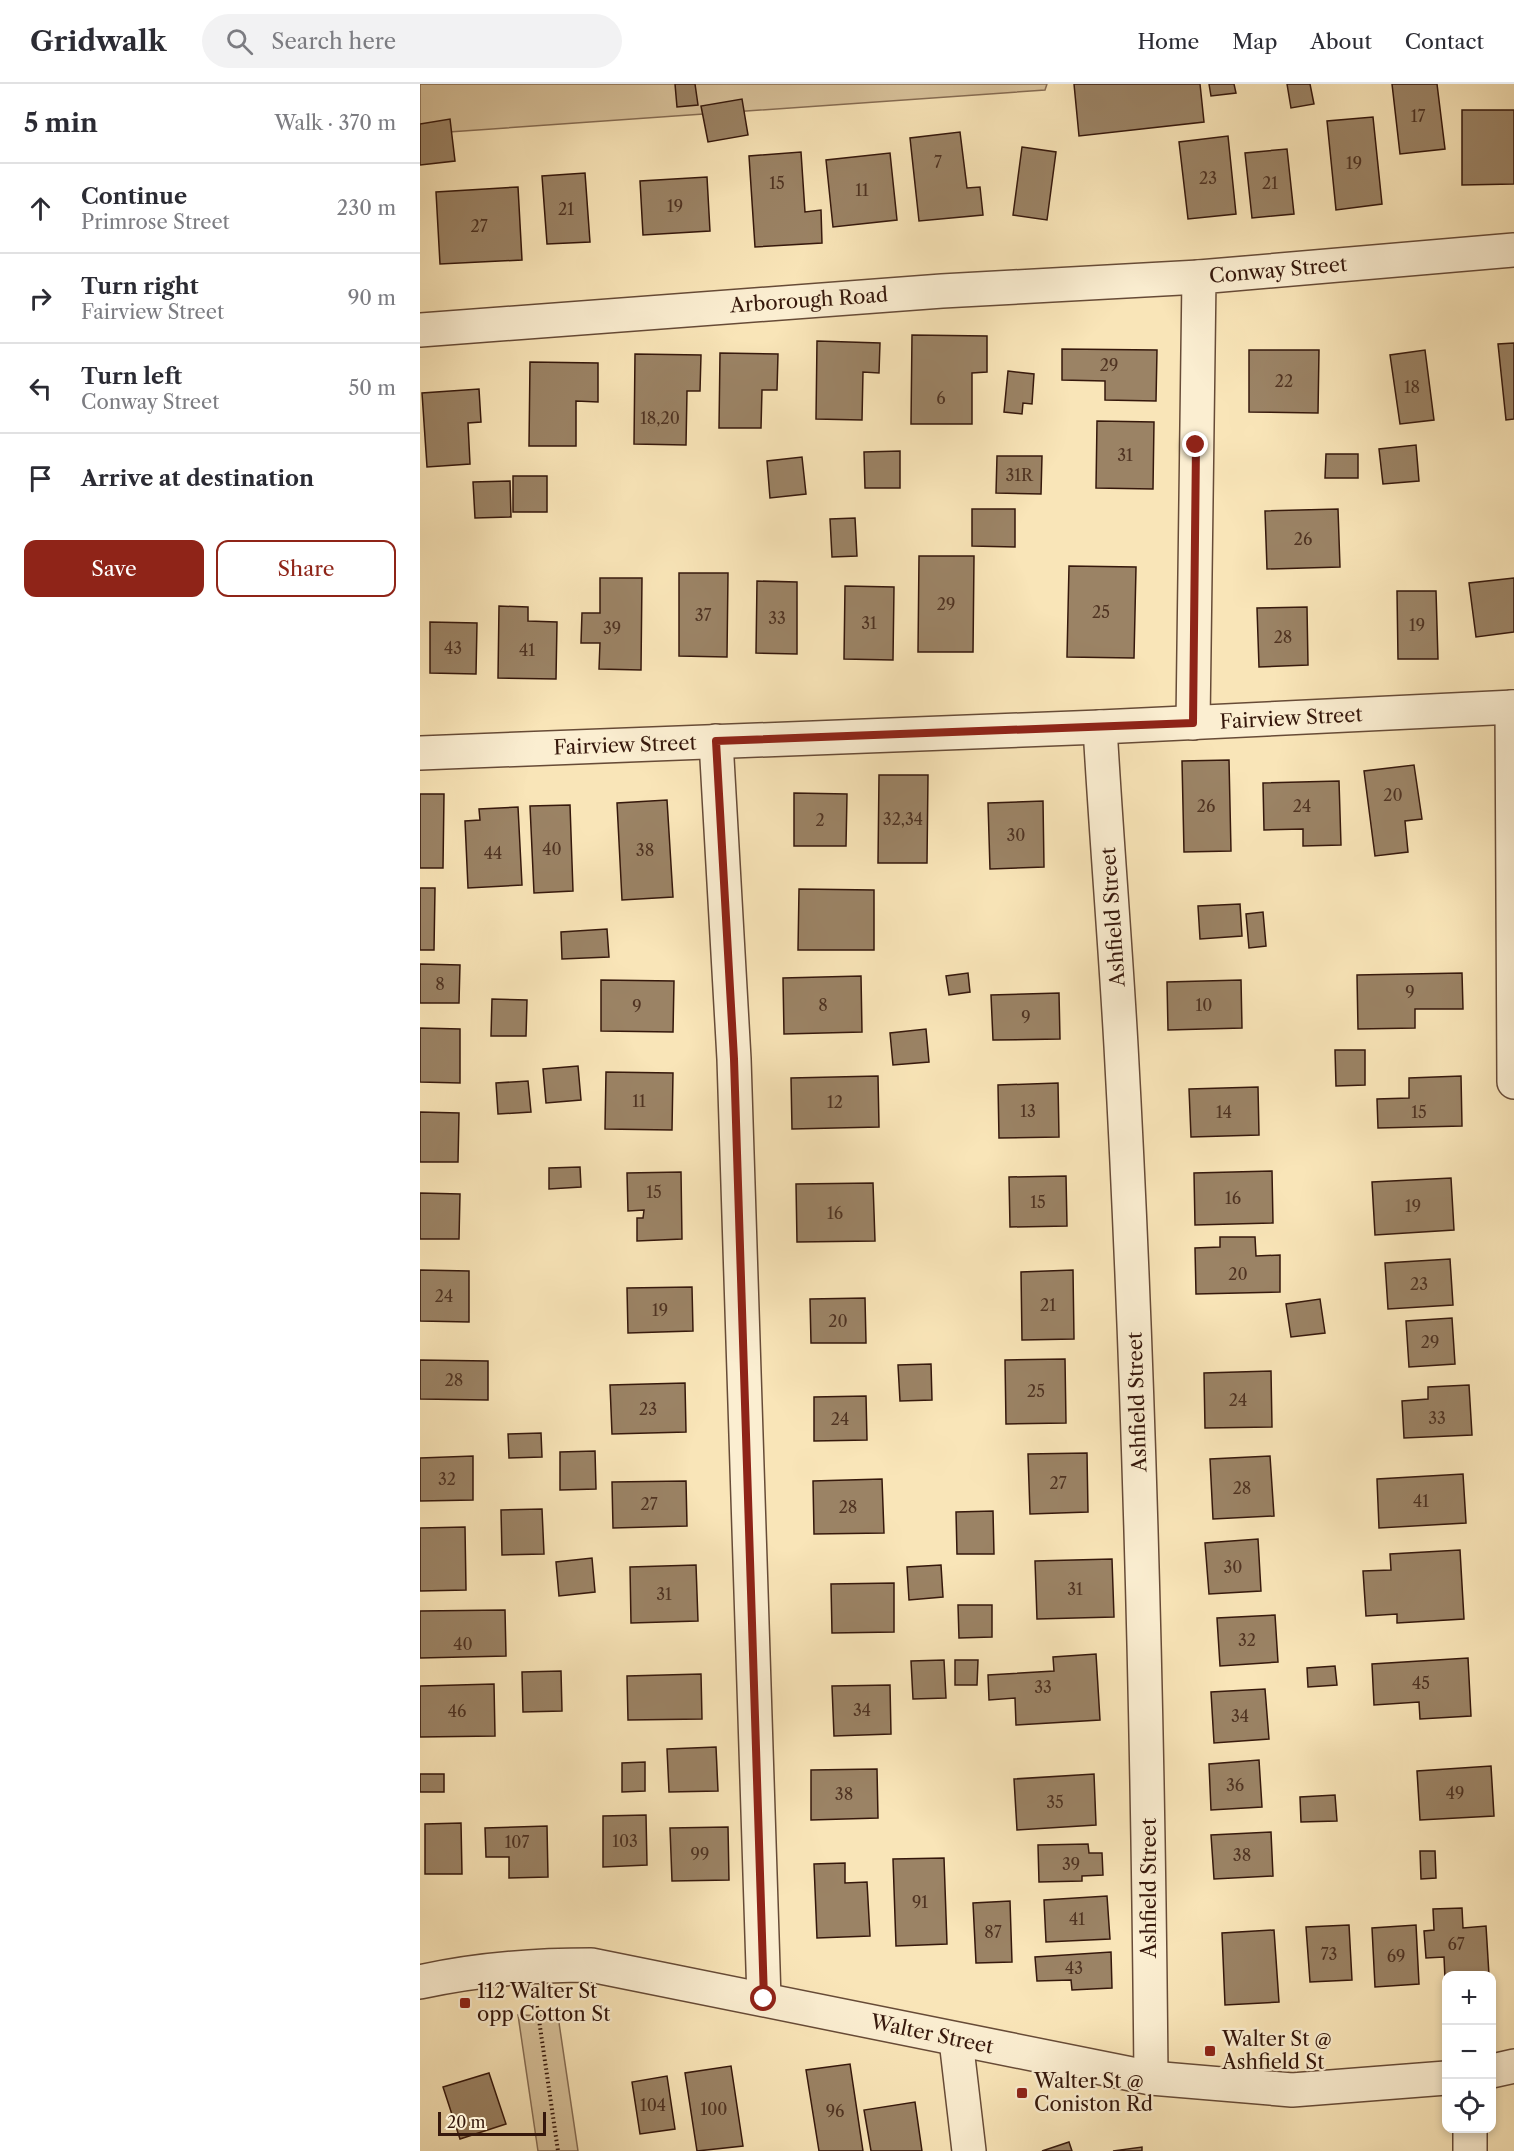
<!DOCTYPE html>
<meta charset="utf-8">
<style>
:root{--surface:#fff;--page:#f2f2f3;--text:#2b2b33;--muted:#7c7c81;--line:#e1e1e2;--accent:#8f2418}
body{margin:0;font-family:"Libre Caslon Text",serif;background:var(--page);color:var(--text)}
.controls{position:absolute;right:18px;bottom:18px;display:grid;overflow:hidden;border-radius:12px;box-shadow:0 3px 9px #0003}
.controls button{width:54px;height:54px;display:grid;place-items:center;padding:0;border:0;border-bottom:2px solid var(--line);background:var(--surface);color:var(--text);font:30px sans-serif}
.scale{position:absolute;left:18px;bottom:15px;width:108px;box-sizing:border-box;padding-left:6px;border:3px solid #36180c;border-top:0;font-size:16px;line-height:21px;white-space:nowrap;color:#36180c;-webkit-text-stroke:4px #fbeed1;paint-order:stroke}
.stop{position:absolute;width:18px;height:18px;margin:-14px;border:4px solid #8f2418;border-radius:50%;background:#fff}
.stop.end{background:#8f2418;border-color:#fff;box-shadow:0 2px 6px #0008}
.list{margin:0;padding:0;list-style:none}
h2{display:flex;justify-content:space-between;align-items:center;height:78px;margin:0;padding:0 24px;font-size:26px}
h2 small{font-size:20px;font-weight:400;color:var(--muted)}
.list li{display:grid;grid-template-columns:39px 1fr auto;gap:18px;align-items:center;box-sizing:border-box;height:90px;padding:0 24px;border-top:2px solid var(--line)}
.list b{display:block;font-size:22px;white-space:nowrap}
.list p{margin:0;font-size:20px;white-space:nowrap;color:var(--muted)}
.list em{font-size:20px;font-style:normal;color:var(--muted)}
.actions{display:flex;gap:12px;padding:18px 24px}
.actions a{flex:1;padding:14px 0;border:2px solid var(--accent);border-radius:12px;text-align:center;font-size:21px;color:var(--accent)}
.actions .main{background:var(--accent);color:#fff}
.icon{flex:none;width:33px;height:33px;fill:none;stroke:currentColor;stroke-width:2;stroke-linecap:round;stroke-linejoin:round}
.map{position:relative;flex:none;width:1094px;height:2067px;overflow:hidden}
header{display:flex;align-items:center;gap:36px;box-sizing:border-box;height:84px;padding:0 30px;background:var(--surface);border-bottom:2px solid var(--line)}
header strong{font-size:28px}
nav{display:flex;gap:33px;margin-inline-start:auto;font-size:21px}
.search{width:420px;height:54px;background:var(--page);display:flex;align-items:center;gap:15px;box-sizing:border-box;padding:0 21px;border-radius:33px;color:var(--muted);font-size:22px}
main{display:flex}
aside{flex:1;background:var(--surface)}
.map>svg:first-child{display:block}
.green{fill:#d8c29b;stroke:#876d54;stroke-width:1.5}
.building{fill:#9b8365;stroke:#36180c;stroke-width:1.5}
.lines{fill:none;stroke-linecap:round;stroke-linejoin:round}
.minor-casing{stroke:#674b37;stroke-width:36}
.tertiary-casing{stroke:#674b37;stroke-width:36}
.path{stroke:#36180c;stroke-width:4;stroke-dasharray:1.5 3;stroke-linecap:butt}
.minor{stroke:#fbeed1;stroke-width:33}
.tertiary{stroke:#fbeed1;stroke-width:33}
.route{stroke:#8f2418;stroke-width:8}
.poi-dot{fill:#8f2418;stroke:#fbeed1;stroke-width:2}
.labels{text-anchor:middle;stroke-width:4.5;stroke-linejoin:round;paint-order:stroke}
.number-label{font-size:16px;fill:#4f3322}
.street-label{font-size:20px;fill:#36180c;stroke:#fbeed1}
.poi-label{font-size:20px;fill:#36180c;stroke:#fbeed1;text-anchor:start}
</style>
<header>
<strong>Gridwalk</strong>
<div class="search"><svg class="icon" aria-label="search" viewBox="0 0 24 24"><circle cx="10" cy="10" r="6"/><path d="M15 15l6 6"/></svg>Search here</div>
<nav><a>Home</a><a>Map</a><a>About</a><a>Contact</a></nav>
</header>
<main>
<aside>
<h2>5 min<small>Walk · 370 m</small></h2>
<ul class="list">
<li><svg class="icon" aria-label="ahead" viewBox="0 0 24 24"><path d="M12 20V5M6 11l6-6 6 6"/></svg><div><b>Continue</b><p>Primrose Street</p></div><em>230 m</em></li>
<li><svg class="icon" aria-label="right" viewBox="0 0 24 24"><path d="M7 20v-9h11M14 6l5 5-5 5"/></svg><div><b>Turn right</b><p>Fairview Street</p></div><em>90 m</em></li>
<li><svg class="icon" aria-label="left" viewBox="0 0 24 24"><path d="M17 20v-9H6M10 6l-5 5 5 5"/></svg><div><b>Turn left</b><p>Conway Street</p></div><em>50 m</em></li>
<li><svg class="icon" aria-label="arrive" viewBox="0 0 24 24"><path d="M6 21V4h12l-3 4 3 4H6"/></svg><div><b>Arrive at destination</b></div></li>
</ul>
<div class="actions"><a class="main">Save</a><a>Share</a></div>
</aside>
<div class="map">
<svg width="1094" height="2067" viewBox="0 0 1094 2067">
<rect width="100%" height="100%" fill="#f9e5b8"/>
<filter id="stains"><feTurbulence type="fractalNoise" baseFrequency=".00333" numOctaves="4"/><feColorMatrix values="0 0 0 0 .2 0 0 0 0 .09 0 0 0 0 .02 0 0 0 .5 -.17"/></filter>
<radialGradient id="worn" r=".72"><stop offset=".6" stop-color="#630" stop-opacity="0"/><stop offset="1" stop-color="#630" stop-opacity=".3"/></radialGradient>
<g class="green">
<path d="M0,0H627L625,6L0,50Z"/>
<path d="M98,1931L138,1932L158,2067H118Z"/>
</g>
<g class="building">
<path d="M255,0H275L278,21L257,23Z"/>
<path d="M654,0H780L784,38L659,52Z"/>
<path d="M789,0H814L816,9L791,12Z"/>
<path d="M867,0H890L894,20L871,24Z"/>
<path d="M972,0H1017L1025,65L980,70Z"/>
<path d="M322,15L328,51L288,58L281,22Z"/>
<path d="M1042,26H1094V100L1042,101Z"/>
<path d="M953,33L962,120L916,126L907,37Z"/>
<path d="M30,35L35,77L0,81V40Z"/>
<path d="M540,48L547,104L560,103L563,131L499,137L490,54Z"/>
<path d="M808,52L816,130L768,135L759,58Z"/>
<path d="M602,63L636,68L627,136L593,131Z"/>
<path d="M867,65L874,130L832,134L825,69Z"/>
<path d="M381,68L385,128L401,126L402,159L335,163L329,72Z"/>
<path d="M470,69L477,136L413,143L406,76Z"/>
<path d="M165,89L170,158L127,160L122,92Z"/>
<path d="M287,93L290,147L223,151L220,97Z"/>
<path d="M98,103L102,176L20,180L16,108Z"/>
<path d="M492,251L567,252V288L552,289V340H491Z"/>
<path d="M397,257L460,259L459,289L443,288L442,336L396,335Z"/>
<path d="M1094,259V335L1086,336L1078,260Z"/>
<path d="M642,265L737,266L736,317L685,316V297L642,296Z"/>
<path d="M829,266H899L898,329L829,328Z"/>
<path d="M1005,266L1014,336L980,340L970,271Z"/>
<path d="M300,269L358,270L357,306H342L341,344H299Z"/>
<path d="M215,270L281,271L280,307H267L266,361L214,360Z"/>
<path d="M110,278L178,279V318L156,317V362H109Z"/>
<path d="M588,287L614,290L612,320L603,319L602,330L584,328Z"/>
<path d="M59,305L61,338L48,339L50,380L7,383L2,309Z"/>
<path d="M677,337L734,338L733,405L676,404Z"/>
<path d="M996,361L999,397L963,400L959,365Z"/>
<path d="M480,367V404H445L444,368Z"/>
<path d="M906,370H938V394H905Z"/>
<path d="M577,372H622L621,410L576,409Z"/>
<path d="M382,373L386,410L350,414L347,377Z"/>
<rect x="93" y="392" width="34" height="36"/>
<path d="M90,397L91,433L55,434L53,398Z"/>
<path d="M552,425H595V463L552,462Z"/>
<path d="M918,425L920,483L847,485L845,427Z"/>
<path d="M435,434L437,472L412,473L410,435Z"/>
<path d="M499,472H554L553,568H498Z"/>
<path d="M649,482L716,483L714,574L647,573Z"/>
<path d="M259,489H308L307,573L259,572Z"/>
<path d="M180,494H222L221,586L179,585L180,559H161L162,529H180Z"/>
<path d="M1094,494V548L1056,553L1049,499Z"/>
<path d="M337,497L377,498V570L336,569Z"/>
<path d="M425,502L474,503L473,576L424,575Z"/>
<path d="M977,507H1016L1018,575H978Z"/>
<path d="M79,522L108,523V537L137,538L136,595L78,594Z"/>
<path d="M887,523L888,581L839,583L837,524Z"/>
<path d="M10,538L57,539L56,590L10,589Z"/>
<path d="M809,676L811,767L764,768L762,677Z"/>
<path d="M994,681L1002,735L985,737L988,768L955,772L944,687Z"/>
<path d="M459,691H508L507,779H458Z"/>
<path d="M919,697L921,761L883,762V745L844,746L843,699Z"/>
<path d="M374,709L427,710L426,762H374Z"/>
<path d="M0,710H24L23,784H0Z"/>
<path d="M247,716L253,813L202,816L197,719Z"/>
<path d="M623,717L624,783L570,785L568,719Z"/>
<path d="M150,721L153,807L114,809L110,722Z"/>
<path d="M98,723L102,801L48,804L45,737L60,736L59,725Z"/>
<path d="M0,804H15L14,866H0Z"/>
<path d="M379,805L454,806V866H378Z"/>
<path d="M820,820L822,852L780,855L778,822Z"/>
<path d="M843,828L846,862L829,864L826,830Z"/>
<path d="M187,845L189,873L142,875L141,848Z"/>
<path d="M0,880L40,881L39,919H0Z"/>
<path d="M548,889L550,908L529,911L526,892Z"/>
<path d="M1042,889L1043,925H995V944L938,945L937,891Z"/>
<path d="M441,892L442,948L364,950L363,894Z"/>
<path d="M181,896L254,897L253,948L181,947Z"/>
<path d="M821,896L822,944L748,946L747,898Z"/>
<path d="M639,909L640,955L573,956L571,911Z"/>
<path d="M72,915L107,916L106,952H71Z"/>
<path d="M0,944L40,945V999L0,998Z"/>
<path d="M506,945L509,978L473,981L470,949Z"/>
<path d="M915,966H945V1001L916,1002Z"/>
<path d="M158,982L161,1016L126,1019L123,985Z"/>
<path d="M186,988L253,989L252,1046L185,1045Z"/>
<path d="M458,992L459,1043L372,1045L371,994Z"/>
<path d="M1041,992L1042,1042L958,1044L957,1015L989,1014V994Z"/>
<path d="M108,997L111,1028L78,1030L76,999Z"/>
<path d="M638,999L639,1053L579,1054L578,1001Z"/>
<path d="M838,1003L839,1051L771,1053L769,1005Z"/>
<path d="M0,1028L39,1029L38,1078H0Z"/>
<path d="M160,1083L161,1103L129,1105V1084Z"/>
<path d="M852,1087L853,1139L775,1141L774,1089Z"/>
<path d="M261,1088L262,1155L217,1157V1134H223L224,1126L208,1127L207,1089Z"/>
<path d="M646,1092L647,1142L590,1143L589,1093Z"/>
<path d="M1031,1094L1034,1146L955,1151L952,1098Z"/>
<path d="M453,1099L455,1157L377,1158L376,1100Z"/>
<path d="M0,1109L40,1110L39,1155H0Z"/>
<path d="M800,1153H835L836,1172L860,1171V1208L776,1210L775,1164L800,1163Z"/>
<path d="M1030,1175L1033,1221L968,1225L965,1179Z"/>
<path d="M0,1186L49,1187V1238L0,1237Z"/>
<path d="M653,1186L654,1255L602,1256L601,1188Z"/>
<path d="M272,1203L273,1247L208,1249L207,1204Z"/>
<path d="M445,1214L446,1259H391L390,1215Z"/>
<path d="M900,1215L905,1249L871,1253L866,1220Z"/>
<path d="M1032,1234L1035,1280L989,1283L986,1237Z"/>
<path d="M645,1275L646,1339L586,1340L585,1276Z"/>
<path d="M0,1276L68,1277V1316L0,1315Z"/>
<path d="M511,1280L512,1316L480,1317L478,1281Z"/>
<path d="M851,1287L852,1343L785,1344L784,1289Z"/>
<path d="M265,1299L266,1348L192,1350L190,1301Z"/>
<path d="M1049,1301L1052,1351L984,1354L982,1317L1008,1315V1303Z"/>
<path d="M446,1312L447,1356L394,1357V1313Z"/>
<path d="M121,1349L122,1373L89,1374L88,1350Z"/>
<path d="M175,1367L176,1405L140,1406V1368Z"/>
<path d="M667,1369L668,1428L610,1430L608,1370Z"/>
<path d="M53,1372V1416L0,1417V1374Z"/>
<path d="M850,1372L854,1432L793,1435L790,1375Z"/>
<path d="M1043,1390L1046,1439L959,1444L957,1395Z"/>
<path d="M462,1395L464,1449L394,1450L393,1397Z"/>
<path d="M266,1397L267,1442L193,1444L192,1398Z"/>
<path d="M122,1425L124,1470L82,1471L81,1426Z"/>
<path d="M573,1427L574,1470H537L536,1428Z"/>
<path d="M45,1443L46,1506L0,1507V1444Z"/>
<path d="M838,1455L841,1507L789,1510L785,1459Z"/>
<path d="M1040,1466L1044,1535L977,1539V1530L946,1532L943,1487L971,1486L970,1470Z"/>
<path d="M172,1474L175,1508L139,1512L136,1478Z"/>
<path d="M692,1475L694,1533L617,1535L615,1477Z"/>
<path d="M276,1481L278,1537L211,1539L210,1483Z"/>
<path d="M521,1481L523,1513L489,1516L487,1483Z"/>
<path d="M474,1499V1548L412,1549L411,1500Z"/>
<path d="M538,1521H572V1553L539,1554Z"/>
<path d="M85,1526L86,1572L0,1574V1527Z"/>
<path d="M855,1531L858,1578L800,1582L797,1534Z"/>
<path d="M676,1570L680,1636L596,1641L595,1614L569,1616L568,1591L634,1587L633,1573Z"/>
<path d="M1048,1574L1051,1632L1000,1635L999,1618L954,1621L952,1580Z"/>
<path d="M524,1576L526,1614L493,1615L491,1577Z"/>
<path d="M535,1576H558L557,1601H535Z"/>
<path d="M915,1582L917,1601L888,1603L887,1584Z"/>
<path d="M141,1587L142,1627L103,1628L102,1588Z"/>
<path d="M281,1590L282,1635L208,1636L207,1592Z"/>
<path d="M74,1600L75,1652L0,1653V1602Z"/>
<path d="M470,1601L471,1650L414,1652L412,1602Z"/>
<path d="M845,1605L849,1655L794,1659L791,1608Z"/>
<path d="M296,1663L298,1707L249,1708L247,1665Z"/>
<path d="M839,1676L842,1723L791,1726L789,1680Z"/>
<path d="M225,1678V1707L202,1708V1679Z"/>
<path d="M1071,1682L1074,1732L1000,1736L997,1687Z"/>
<path d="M457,1685L458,1734L391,1736V1686Z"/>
<rect x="0" y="1690" width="24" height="18"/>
<path d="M674,1690L676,1741L597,1746L594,1695Z"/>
<path d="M915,1711L917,1737L881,1738L880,1713Z"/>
<path d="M226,1731L227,1781L183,1783V1732Z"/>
<path d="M41,1739L42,1790H5V1740Z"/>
<path d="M127,1742L128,1793L89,1794V1773H66L65,1744Z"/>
<path d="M308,1743L309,1796L252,1797L250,1744Z"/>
<path d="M851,1748L853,1792L794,1795L791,1751Z"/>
<path d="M668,1760L669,1769H682L683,1791L662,1792V1797L619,1798L618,1761Z"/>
<path d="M1000,1767H1015L1016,1794L1001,1795Z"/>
<path d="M524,1774L527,1860L476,1862L473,1775Z"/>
<path d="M425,1779V1799L447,1798L450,1852L397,1854L394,1780Z"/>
<path d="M687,1812L690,1855L626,1858L624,1816Z"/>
<path d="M590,1817L592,1878L556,1879L553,1819Z"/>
<path d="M1042,1824L1043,1844L1066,1842L1069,1891L1026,1892L1025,1894L1024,1873L1006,1874L1004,1847L1014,1846L1013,1825Z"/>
<path d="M929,1841L932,1896L890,1898L886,1843Z"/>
<path d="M996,1841L999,1900L955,1903L952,1844Z"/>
<path d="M854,1846L859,1918L805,1921L802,1849Z"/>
<path d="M691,1868L692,1904L652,1906L651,1896L617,1897L615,1873Z"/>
<path d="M430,1980L443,2067H399L386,1986Z"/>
<path d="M311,1982L323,2062L277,2067L265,1989Z"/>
<path d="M69,1989L86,2040L40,2055L23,2003Z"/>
<path d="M247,1992L255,2045L220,2050L212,1998Z"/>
<path d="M495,2018L502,2067H451L444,2026Z"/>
<path d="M649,2058L652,2067H622Z"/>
<path d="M722,2063V2067H693Z"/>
</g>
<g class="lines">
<defs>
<g id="minor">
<path d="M0,246L522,207L779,193"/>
<path d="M1092,623L1094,998"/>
<path d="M773,639L779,193L1094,166"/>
<path d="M680,643C686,749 695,855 701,962C720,1306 728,1650 731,1994"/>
<path d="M296,657L314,975L344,1915"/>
<path d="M0,669L680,643L1094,623"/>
<path d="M536,1956L549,2067"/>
<path d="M1050,2044V2067"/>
</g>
<g id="tertiary">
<path d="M0,1898C57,1885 112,1881 171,1881L731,1994L872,2006L1026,1994"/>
<path d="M1072,1987L1094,1982"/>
</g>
</defs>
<use href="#minor" class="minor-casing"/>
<use href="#tertiary" class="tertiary-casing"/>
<path class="path" d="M117,1922L138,2067"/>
<use href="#minor" class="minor"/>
<use href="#tertiary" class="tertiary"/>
</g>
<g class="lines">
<path class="route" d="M344,1915L314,975L296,657L773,639L776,361"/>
</g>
<g class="poi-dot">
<rect x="39" y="1913" width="12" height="12" rx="3"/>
<rect x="784" y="1961" width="12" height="12" rx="3"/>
<rect x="596" y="2003" width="12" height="12" rx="3"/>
</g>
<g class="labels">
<g class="number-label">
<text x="998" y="38">17</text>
<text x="518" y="84">7</text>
<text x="934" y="85">19</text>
<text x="788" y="100">23</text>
<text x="357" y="105">15</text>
<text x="850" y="105">21</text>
<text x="442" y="112">11</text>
<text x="255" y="128">19</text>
<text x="146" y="131">21</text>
<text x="59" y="148">27</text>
<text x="689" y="287">29</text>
<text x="864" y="303">22</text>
<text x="992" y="309">18</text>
<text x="521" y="320">6</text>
<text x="240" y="340">18,20</text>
<text x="705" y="377">31</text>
<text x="599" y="397">31R</text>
<text x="883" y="461">26</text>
<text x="526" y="526">29</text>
<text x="681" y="534">25</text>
<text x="283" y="537">37</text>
<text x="357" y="540">33</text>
<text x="449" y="545">31</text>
<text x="997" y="547">19</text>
<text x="192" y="550">39</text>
<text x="863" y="559">28</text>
<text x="33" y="570">43</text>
<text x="107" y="572">41</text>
<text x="973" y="717">20</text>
<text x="786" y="728">26</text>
<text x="882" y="728">24</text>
<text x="483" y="741">32,34</text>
<text x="400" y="742">2</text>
<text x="596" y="757">30</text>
<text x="132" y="771">40</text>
<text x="225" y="772">38</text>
<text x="73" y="775">44</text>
<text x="20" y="906">8</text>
<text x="990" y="914">9</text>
<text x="403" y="927">8</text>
<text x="784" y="927">10</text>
<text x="217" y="928">9</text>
<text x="606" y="939">9</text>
<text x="219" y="1023">11</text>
<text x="415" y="1024">12</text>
<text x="608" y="1033">13</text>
<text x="804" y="1034">14</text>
<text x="999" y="1034">15</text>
<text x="234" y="1114">15</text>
<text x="813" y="1120">16</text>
<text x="618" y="1124">15</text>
<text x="993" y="1128">19</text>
<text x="415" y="1135">16</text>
<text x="818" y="1196">20</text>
<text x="999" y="1206">23</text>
<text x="24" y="1218">24</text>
<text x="628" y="1227">21</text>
<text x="240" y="1232">19</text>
<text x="418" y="1243">20</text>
<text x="1010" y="1264">29</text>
<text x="34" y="1302">28</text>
<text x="616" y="1313">25</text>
<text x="818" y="1322">24</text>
<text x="228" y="1331">23</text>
<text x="1017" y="1340">33</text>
<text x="420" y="1341">24</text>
<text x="27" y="1401">32</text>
<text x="638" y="1405">27</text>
<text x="822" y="1410">28</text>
<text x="1001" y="1423">41</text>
<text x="229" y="1426">27</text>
<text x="428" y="1429">28</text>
<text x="813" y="1489">30</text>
<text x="655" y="1511">31</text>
<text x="244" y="1516">31</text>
<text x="827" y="1562">32</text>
<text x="43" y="1566">40</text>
<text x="1001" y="1605">45</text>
<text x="623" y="1609">33</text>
<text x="442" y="1632">34</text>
<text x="37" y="1633">46</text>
<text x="820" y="1638">34</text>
<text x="815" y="1707">36</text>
<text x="1035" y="1715">49</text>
<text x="424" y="1716">38</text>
<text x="635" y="1724">35</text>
<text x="205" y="1763">103</text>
<text x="97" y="1764">107</text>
<text x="280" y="1776">99</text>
<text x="822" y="1777">38</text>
<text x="651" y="1786">39</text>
<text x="500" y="1824">91</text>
<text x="657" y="1841">41</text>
<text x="573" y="1854">87</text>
<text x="1036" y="1866">67</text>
<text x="909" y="1876">73</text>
<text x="976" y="1878">69</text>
<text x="654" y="1890">43</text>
<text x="233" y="2027">104</text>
<text x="294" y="2031">100</text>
<text x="415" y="2033">96</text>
</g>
<g class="street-label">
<text transform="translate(858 186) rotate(-5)" y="7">Conway Street</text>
<text transform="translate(389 216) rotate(-4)" y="7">Arborough Road</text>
<text transform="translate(871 634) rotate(-3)" y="7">Fairview Street</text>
<text transform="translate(205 661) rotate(-2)" y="7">Fairview Street</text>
<text transform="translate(693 833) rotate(-94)" y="7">Ashfield Street</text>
<text transform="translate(717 1318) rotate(-92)" y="7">Ashfield Street</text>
<text transform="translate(729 1804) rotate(-90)" y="7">Ashfield Street</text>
<text transform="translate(512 1950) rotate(12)" y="7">Walter Street</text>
</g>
<g class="poi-label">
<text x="57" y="1914">112 Walter St<tspan x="57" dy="23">opp Cotton St</tspan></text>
<text x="802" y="1962">Walter St @<tspan x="802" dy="23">Ashfield St</tspan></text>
<text x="614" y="2004">Walter St @<tspan x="614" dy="23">Coniston Rd</tspan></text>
</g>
</g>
<rect width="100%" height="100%" filter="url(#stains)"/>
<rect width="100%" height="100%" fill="url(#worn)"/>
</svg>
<div class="controls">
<button>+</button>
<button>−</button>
<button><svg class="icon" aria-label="locate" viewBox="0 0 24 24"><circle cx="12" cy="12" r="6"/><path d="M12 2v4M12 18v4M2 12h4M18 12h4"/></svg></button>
</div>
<div class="scale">20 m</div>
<div class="stop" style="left:344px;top:1915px"></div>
<div class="stop end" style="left:776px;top:361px"></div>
</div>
</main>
